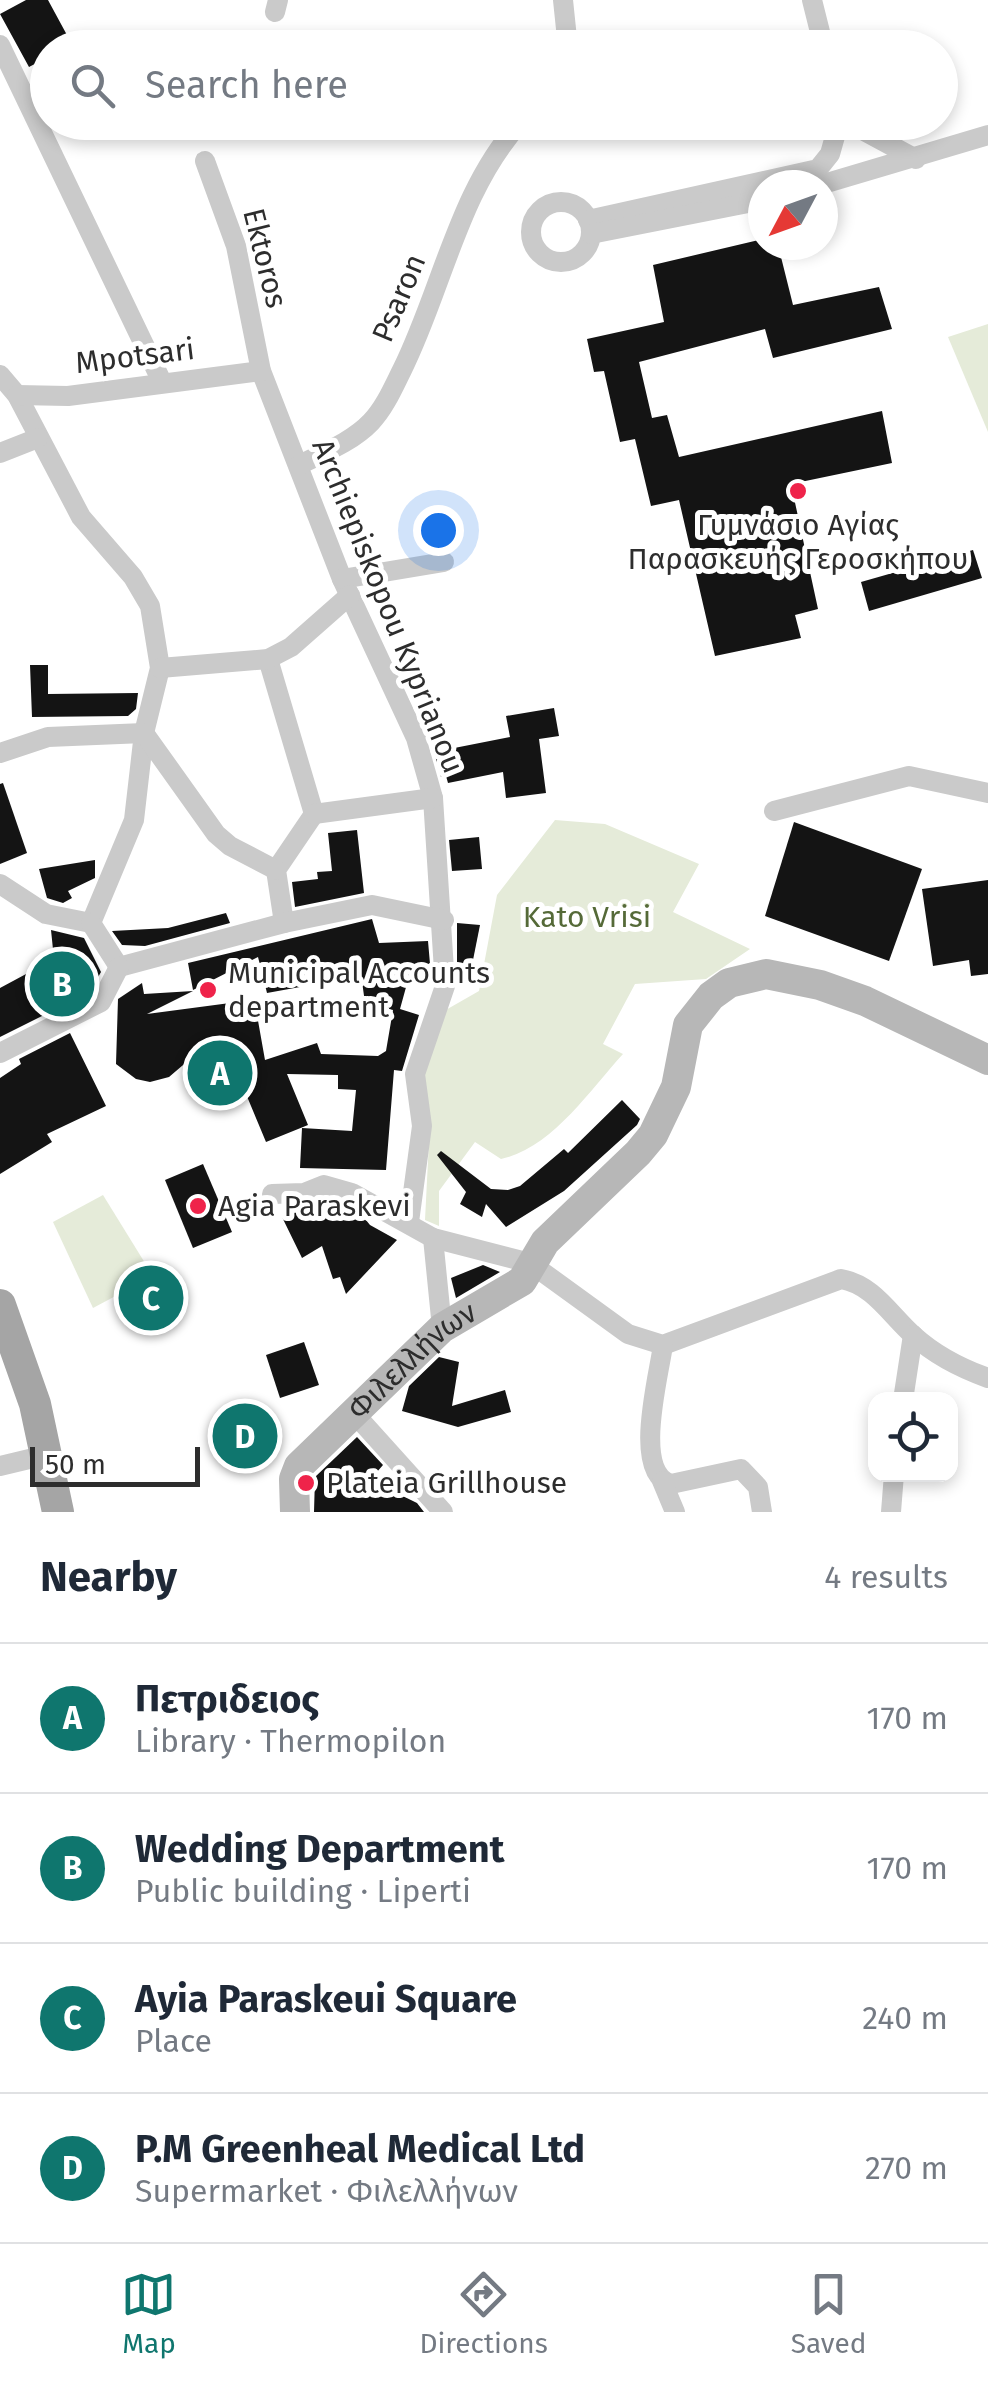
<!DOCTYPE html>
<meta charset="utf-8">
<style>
:root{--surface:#fff;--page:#f2f2f3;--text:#1f2937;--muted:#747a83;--line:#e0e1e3;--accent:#0f766e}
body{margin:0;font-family:"Fira Sans",sans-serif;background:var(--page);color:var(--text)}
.controls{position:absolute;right:30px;bottom:30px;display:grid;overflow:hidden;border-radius:20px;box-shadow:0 5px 15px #0003}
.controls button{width:90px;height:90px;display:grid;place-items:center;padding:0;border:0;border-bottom:2px solid var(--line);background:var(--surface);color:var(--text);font:50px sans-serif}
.compass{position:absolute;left:748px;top:170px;width:90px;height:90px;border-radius:50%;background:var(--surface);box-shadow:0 5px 15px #0003;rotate:229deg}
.scale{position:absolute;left:30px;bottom:25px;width:170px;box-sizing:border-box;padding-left:10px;border:5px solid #2d2d2d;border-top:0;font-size:28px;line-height:35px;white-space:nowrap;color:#2d2d2d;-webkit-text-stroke:8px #fff;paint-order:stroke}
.you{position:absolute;left:438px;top:530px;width:35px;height:35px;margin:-25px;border:8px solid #fff;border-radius:50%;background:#1a73e8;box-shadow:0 0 0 15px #1a73e833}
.badge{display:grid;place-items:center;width:65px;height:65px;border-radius:50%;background:var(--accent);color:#fff;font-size:32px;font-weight:700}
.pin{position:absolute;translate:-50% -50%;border:5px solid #fff;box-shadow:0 2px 10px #0006}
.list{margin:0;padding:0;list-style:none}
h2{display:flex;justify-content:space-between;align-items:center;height:130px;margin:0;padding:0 40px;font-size:42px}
h2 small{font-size:32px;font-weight:400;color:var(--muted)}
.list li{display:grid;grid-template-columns:65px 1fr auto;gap:30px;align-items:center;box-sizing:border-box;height:150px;padding:0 40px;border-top:2px solid var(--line)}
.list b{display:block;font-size:38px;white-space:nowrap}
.list p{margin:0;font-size:32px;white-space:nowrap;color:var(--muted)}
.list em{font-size:32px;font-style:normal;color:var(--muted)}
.icon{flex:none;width:55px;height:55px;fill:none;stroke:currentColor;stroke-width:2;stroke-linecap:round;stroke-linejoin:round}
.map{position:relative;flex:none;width:988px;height:1512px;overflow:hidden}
.search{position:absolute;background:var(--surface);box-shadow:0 5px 15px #0003;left:30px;right:30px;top:30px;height:110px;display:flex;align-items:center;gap:25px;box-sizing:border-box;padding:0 35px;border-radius:55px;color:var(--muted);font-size:38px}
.sheet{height:730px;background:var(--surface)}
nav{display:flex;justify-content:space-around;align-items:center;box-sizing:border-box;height:140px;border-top:2px solid var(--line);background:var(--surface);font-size:28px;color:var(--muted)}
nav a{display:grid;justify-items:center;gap:5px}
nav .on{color:var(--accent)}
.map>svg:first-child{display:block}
.green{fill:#e5ebd9}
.building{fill:#141414}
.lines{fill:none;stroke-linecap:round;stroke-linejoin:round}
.street{stroke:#cacaca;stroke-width:20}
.secondary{stroke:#b7b7b7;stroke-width:30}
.primary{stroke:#a5a5a5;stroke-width:32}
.poi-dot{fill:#ef234a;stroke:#fff;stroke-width:4}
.labels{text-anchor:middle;stroke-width:10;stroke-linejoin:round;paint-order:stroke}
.street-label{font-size:30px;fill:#2d2d2d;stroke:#fff}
.poi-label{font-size:30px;fill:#2d2d2d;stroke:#fff;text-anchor:start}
.park-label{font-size:30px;fill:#556a38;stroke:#fff}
</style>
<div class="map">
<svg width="988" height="1512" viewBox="0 0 988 1512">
<rect width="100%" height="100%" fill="#fff"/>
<g class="green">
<path d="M988,324V432L948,337Z"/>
<path d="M555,820L605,824L699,864L673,912L750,949L706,979L635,984L603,1044L623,1054C589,1091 552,1148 501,1159L475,1142L439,1191V1226L425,1220L430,1121L420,1085L444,1011L479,991L497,895Z"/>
<path d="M103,1195L153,1276L93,1308L53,1222Z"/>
</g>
<g class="building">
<path d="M26,0H48L74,48H48V57L29,67L0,14Z"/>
<path d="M763,239V245H778L793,305L879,287L892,329L773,358L765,329L639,362L652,418L667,415L679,457L882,411L892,463L791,484L818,609L795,615L801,638L715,656L679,500L651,506L635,439L620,442L604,371L594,372L587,339L664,322L653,265Z"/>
<path d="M973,550L982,578L869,611L861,582Z"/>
<path d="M30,665H48V694L138,693L136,709L128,716L32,717Z"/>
<path d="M554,708L559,736L539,739L546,793L506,798L503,772L448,783L446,776L441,777L434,752L510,737L506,716Z"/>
<path d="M3,783L27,853L0,864V784Z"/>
<path d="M794,822L922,869L889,961L765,916Z"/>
<path d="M357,830L364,893L295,907L292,882L318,879L317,872L332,871L328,833Z"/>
<path d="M479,837L482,869L452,871L449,840Z"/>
<path d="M95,860V878L68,891L72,898L63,903L47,898L39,869Z"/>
<path d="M988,880V974L971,976L969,960L933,966L922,889Z"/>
<path d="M226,913L230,923L145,946L122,945L112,931L168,928Z"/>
<path d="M372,919L379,943L428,941L430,964L419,963L420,977L408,980L400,1009L419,1015L402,1071L394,1070L386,1170L300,1168L302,1128L352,1131L356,1090L338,1089V1075L287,1074L308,1125L266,1142L246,1094L208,1098L203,1048L169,1077L150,1082L136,1079L116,1064L118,999L142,983L144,994L193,991L147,1014L230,1003L233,1019L257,1015L265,1060L317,1043L321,1054L378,1056L386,1051L393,1010L365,1003L361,974L309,977L311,985L267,993L258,957L193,990L188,963Z"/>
<path d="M457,923L480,925L472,965L457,964Z"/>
<path d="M51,930L84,938L101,972L97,979L68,989L74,1000L0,1037V988L54,959Z"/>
<path d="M70,1033L106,1106L47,1134L52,1142L0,1174V1078L21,1064L19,1059Z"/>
<path d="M622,1100L640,1119L637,1125L564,1191L506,1227L486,1204L482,1217L460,1204L466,1192L437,1155L441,1151L491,1189L508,1190L520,1186L564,1149L568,1153Z"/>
<path d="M203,1164L232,1232L193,1248L165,1180Z"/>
<path d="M325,1200L361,1214L370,1225L397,1240L346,1294L340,1277L333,1279L322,1246L302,1258L282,1217Z"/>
<path d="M483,1265L500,1272L456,1298L451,1278Z"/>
<path d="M304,1342L319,1385L280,1398L266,1355Z"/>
<path d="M439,1357L459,1362L452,1406L505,1390L511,1412L458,1427L402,1411L409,1386Z"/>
<path d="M357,1437L383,1465L370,1480L417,1503L424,1512H314L315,1477Z"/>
</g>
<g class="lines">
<g class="street">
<path d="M563,0L568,48"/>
<path d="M812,0L824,48"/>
<path d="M275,12L278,0"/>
<path d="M0,45L162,382"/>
<path d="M858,122L866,132L916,159"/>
<path d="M205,161L236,246L261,371L342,579L416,738L433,798L445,986L415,1074L422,1126L409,1222"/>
<path d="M820,185L988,135"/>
<circle cx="561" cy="232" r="30"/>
<path d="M588,220L818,169L830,154L839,122"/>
<path d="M591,234L763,200"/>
<path d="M0,375L17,395L81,517L133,577L150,606L160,668L144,733L134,820L91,923"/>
<path d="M17,395L68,396L261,371"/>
<path d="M0,453L38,438"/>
<path d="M299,465C323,453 352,442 371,422C385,407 393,388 402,370C442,290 459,188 521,122"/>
<path d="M342,579L444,562"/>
<path d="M268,659L314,814L276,870L284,923"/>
<path d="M160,668L268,659L291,647L350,595"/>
<path d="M0,753L48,737L144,733L216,834L230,846L276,870"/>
<path d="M774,811L909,776L988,793"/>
<path d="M314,814L433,798"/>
<path d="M0,884L46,914L91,923"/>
<path d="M91,923L119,967"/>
<path d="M119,967L284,923L372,905L444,920"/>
<path d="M0,1053L101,1002L119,967"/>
<path d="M272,1194L304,1193L324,1185L352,1193L433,1238L530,1263L628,1334L663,1345L841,1279C874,1285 890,1315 914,1336C935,1355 960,1368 988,1378"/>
<path d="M433,1238L442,1328"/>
<path d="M663,1345C659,1376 632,1473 671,1484L741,1469L758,1487L762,1512"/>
<path d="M903,1400L913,1335"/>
<path d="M352,1411L443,1512"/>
<path d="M0,1466L46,1455"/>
<path d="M662,1481L675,1512"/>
<path d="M891,1512L894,1474"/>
</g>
<path class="secondary" id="s1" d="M295,1512L294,1479L299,1466L442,1328L522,1281L545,1242L638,1153L653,1135L676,1087L688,1025L711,996L729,983L766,974L820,985L865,1001L988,1060"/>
<path class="primary" d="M0,1305L35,1404L58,1512"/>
</g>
<g class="poi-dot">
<circle cx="798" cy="491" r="10"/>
<circle cx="208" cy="990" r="10"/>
<circle cx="198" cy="1206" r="10"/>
<circle cx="306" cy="1483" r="10"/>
</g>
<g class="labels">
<g class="street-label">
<text transform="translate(265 258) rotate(76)" y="10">Ektoros</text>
<text transform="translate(399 298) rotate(-67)" y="10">Psaron</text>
<text transform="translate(135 356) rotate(-7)" y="10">Mpotsari</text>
<text transform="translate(388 606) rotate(68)" y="10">Archiepiskopou Kyprianou</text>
<text dy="10" stroke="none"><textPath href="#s1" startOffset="202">Φιλελλήνων</textPath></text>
</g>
<g class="poi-label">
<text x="798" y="535" text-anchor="middle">Γυμνάσιο Αγίας<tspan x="798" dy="34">Παρασκευής Γεροσκήπου</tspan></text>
<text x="228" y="983">Municipal Accounts<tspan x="228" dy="34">department</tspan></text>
<text x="218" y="1216">Agia Paraskevi</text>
<text x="326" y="1493">Plateia Grillhouse</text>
</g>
<g class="park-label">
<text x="587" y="927">Kato Vrisi</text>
</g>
</g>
</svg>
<div class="controls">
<button><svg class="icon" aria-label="locate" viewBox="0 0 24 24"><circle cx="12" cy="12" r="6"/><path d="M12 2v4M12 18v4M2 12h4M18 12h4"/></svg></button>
</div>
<svg class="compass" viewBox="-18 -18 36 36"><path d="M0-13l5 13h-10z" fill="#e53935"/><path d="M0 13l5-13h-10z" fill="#747a83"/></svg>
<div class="scale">50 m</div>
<div class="you"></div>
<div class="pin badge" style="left:220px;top:1073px">A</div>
<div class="pin badge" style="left:62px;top:984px">B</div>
<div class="pin badge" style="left:151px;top:1298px">C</div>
<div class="pin badge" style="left:245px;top:1436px">D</div>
<div class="search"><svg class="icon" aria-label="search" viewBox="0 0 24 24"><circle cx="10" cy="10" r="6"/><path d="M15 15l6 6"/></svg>Search here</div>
</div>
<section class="sheet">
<h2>Nearby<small>4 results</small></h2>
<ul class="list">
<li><span class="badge">A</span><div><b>Πετριδειος</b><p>Library · Thermopilon</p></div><em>170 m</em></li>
<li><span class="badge">B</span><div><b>Wedding Department</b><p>Public building · Liperti</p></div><em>170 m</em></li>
<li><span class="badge">C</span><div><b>Ayia Paraskeui Square</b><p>Place</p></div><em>240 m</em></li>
<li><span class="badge">D</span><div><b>P.M Greenheal Medical Ltd</b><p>Supermarket · Φιλελλήνων</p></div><em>270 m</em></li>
</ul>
</section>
<nav>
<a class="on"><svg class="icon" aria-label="map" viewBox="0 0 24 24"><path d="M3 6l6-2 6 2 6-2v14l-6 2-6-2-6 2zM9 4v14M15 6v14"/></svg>Map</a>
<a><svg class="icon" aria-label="directions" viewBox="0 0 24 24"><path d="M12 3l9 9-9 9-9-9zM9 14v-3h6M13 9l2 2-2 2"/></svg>Directions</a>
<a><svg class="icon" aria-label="saved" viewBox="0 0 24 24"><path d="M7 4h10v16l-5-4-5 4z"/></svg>Saved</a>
</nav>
